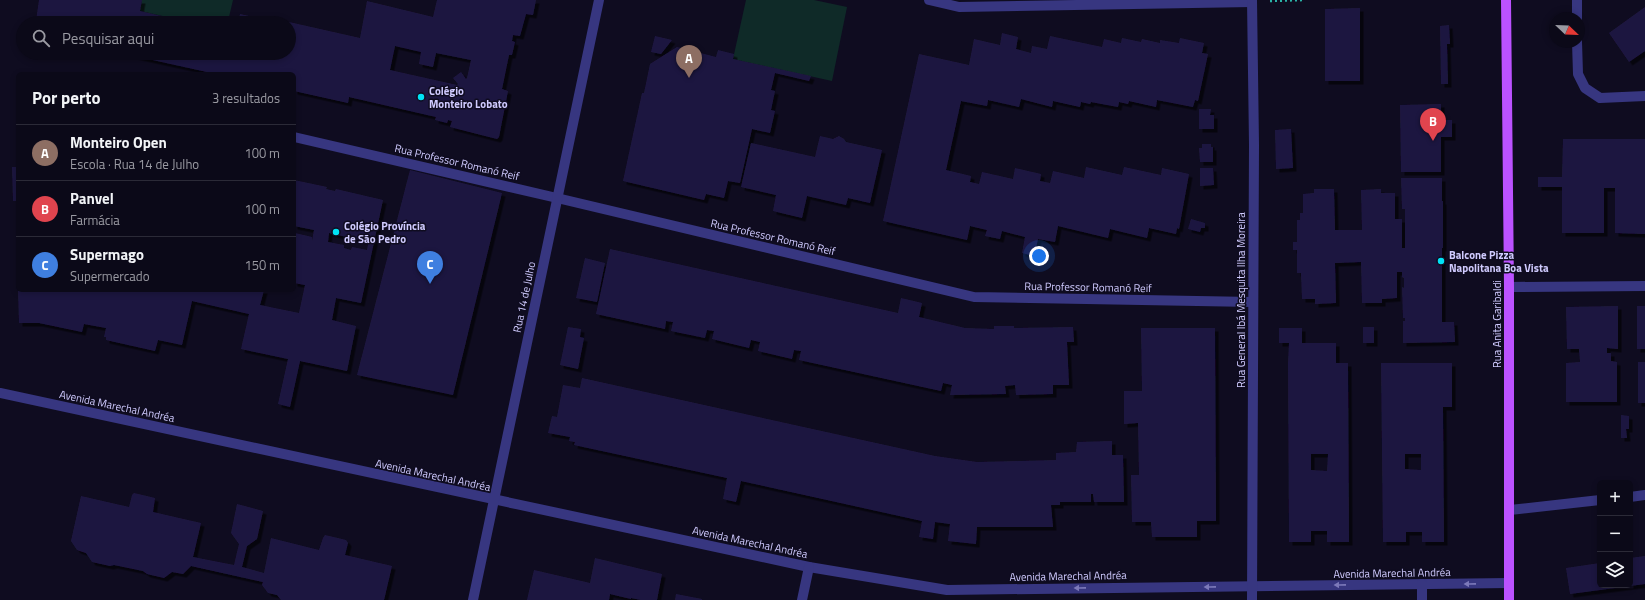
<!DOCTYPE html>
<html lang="pt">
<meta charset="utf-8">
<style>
:root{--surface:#0b0918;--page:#191725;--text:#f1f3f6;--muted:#9a9aa2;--line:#2b2a37;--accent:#d93025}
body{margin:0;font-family:"Titillium Web",sans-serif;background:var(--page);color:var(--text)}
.controls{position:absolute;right:12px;bottom:12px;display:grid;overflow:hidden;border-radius:6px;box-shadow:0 2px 6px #0003}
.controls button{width:36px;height:36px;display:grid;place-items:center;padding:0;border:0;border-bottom:1px solid var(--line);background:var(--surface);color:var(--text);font:20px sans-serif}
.compass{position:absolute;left:1549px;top:12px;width:36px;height:36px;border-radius:50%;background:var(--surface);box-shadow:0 2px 6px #0003;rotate:113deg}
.you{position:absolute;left:1039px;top:256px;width:14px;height:14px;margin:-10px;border:3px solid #fff;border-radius:50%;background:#1a73e8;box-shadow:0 0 0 6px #1a73e833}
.badge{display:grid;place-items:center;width:26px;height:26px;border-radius:50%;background:var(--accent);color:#fff;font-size:13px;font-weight:700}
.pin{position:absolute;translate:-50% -33px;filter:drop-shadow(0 1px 2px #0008)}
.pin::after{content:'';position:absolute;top:21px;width:14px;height:12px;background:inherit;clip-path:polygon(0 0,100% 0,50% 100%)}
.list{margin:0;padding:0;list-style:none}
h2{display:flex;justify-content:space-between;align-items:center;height:52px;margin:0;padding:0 16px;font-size:17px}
h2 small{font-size:13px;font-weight:400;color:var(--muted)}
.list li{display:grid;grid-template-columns:26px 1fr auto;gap:12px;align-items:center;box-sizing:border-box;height:56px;padding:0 16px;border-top:1px solid var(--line)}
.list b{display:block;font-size:15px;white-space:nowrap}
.list p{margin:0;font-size:13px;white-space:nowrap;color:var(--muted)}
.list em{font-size:13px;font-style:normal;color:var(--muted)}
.icon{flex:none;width:22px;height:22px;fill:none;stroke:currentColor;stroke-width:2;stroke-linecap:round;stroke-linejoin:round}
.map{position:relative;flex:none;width:1645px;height:600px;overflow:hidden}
.search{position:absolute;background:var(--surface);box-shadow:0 2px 6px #0003;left:16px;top:16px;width:280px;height:44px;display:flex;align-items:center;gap:10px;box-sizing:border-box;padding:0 14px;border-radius:22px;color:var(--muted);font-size:15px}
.panel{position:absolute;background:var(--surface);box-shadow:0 2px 6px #0003;left:16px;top:72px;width:280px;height:220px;border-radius:6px}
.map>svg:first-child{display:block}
.green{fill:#0f2a28}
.building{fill:#1f1841;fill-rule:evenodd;filter:url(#shadow)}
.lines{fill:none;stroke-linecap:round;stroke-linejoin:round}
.path{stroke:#2bb3a8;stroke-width:2.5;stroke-dasharray:2 3;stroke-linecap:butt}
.minor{stroke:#373680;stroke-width:10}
.major{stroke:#bb52ff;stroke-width:10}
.oneway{fill:#7c79b9}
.poi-dot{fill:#00e2f6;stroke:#0f0c20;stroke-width:1.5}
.labels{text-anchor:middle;stroke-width:3;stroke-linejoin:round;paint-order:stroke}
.poi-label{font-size:11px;font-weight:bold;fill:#d0cbff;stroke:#0f0c20;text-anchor:start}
.street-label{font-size:11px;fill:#d0cbff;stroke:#0f0c20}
</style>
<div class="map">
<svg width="1645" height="600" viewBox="0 0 1645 600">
<defs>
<filter id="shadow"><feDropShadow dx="3.5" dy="3.5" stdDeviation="0" flood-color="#0009"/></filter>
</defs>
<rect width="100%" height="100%" fill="#0f0c20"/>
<g class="green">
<path d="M142,0H233L229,17L239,19L238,23H194L140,11Z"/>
<path d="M746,0H814L847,7L832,81L733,59Z"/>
</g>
<g class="building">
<path d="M39,0H142L140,11L191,23H46L36,21Z"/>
<path d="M437,0H536L533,15L526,14L520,36L513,35L512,41L515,42L512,55H509L502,89L508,91L499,137L497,139L450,127L452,121L448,120L447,123L435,120L436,117L349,97L348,103L294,91V74H216L130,55L131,53H289V22L360,38L367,1L433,17ZM395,46L421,52L419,64L433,67L436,53L471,60L467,78L466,79L461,72L453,78L458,84L457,85L390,70Z"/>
<path d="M1645,7V51L1629,62L1609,33Z"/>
<path d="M1360,8V81H1325V9Z"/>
<path d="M240,14L276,22V23H238Z"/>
<path d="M1449,25L1450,44H1447L1448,84H1441L1440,26Z"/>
<path d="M1002,33L1018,37L1016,49L1031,53L1032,46L1047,49L1050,36L1102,47L1104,39L1121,43L1122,38L1141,42L1142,39L1160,43V40L1179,43L1180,38L1204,43L1202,53L1208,54L1198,101L1195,100L1193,107L1157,100L1156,107L1129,101L1128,104L1119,102L1118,107L1091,102L1090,104L1081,102L1080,107L1053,101L1052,107L1021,99L1019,107L988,100L987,106L961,101L946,170L971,176L970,182L979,184L982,172L1013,179L1015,168L1041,174L1040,181L1050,183L1053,171L1084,178L1086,167L1122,175L1124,167L1161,175L1162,168L1189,174L1179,229L1177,228L1176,234L1149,228L1147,238L1110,229L1108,238L1058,226L1055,242L1038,239L1034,256L1022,253L1025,237L1002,231L1000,239L985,236L987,230L970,226L967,240L883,221L919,54L969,65L974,39L1000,45Z"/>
<path d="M655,36L672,40L661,54L651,52Z"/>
<path d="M677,47L716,57L718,50L734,54L733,59L811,76L809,81L775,73L771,90L775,91L771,110L775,111L770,133L752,129L740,183L728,181L724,198L706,194L704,200L623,181L642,93H644L650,64Z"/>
<path d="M1441,104V120H1452V137H1441V172H1401L1400,105Z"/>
<path d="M1199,109H1211L1210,115H1214V129H1199Z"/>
<path d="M1291,129L1293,168L1276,169L1275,130Z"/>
<path d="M820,136L833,139L839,136L844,139L846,142L882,150L870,203L848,198L846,205L807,196L802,218L773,211L776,195L741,187L751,143L815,157Z"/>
<path d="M1563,139H1645V234L1615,233V188H1604V233H1562V187H1538V177H1562Z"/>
<path d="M1202,144H1211V147H1213V162H1200L1199,148H1202Z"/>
<path d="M16,153L18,154V201H13L12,167H16Z"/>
<path d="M1200,168H1213L1214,185L1200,186Z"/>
<path d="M410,170L502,193L453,395L357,375Z"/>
<path d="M1401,178H1442V201H1443V248H1442V322H1454L1455,342L1403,343V321H1405V318H1403L1402,287L1404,288V278L1402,277V272H1397V298L1382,299V303H1362L1361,262L1335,263L1336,303L1315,304V299H1302L1301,273H1297V250H1293V242H1297V220H1300V213H1303V194L1314,193V189H1334L1335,230H1362L1361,190L1381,189V193H1395V219H1402V248H1405V209H1402Z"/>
<path d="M294,180L327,187L326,189L335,191L336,189L383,200L361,303L336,298L332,320L356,326L347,371L300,361L290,407L278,404L288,359L241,349L249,314L192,301L182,345L158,340L155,351L106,340V337H104L106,328L84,324L82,332L39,323H19L18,290H264L260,305L299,313L305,285L294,283V236L295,233L312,237V241L314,230L294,226ZM329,233L364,241L366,234L370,235L367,250L352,247L351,250L344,248V245L328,242Z"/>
<path d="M1191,219L1205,223V228H1201L1200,232L1188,229Z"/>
<path d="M610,249L898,313L901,298L922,303L919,317L965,328L994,329V326H1014V328L1073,327L1074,342H1067L1069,385H1053V394L1016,395L1015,385L1005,386L1006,394L950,395L952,385L943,383L941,391L799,360L801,351L794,350L792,359L758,351L760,342L751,340L749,348L712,339L714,331L707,330L705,338L671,331L673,322L666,321L665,329L596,314Z"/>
<path d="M585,258L605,263L597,302L576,298Z"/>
<path d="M1618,306V349L1607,348V353H1611V361L1617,362V402H1566V363L1580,362L1579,349H1567L1566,307Z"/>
<rect x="1637" y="306" width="8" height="43"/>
<path d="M568,327L581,329L580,337L584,338L578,369L560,365Z"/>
<rect x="1363" y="327" width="11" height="16"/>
<path d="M1141,328H1215L1216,521H1197V537H1152L1151,522H1132L1131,475H1139L1138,423L1124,424V391H1142Z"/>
<path d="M1279,328H1302V343H1336V363H1348L1349,542H1327V531H1311V542H1289L1288,363L1289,343H1279ZM1311,454H1328L1327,471L1311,470Z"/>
<rect x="1638" y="362" width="7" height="41"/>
<path d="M1381,363H1452V407H1443L1444,542H1422V532H1406V542H1383ZM1405,454H1421V470L1405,469Z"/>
<path d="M582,378L935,456L977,462L1056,460V453L1076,452L1077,442L1112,441V455H1123L1124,502H1094L1093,494H1091V502H1060V505H1051L1053,527H977L976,544L948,541L950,524L935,522L933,539L919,537L922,521L741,481L736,502L723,499L727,478L574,445L575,442L569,441L570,437L548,433L552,416L557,417L563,385L580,388Z"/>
<path d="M1621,415L1629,416V429H1626L1627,438H1621Z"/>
<path d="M134,493L155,498L153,512L201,523L193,557L234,565L239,544L231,533L237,504L263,511L257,539L247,546L242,567L264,573L271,538L319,550L323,538L325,535L346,540L348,543L345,555L392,566L384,600H281L277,595L268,593L262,585L263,582L191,566L183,574L172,572L164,578L147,574L143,571L114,565L110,566L92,562L86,553L77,550L71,541L81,496L129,507L132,495Z"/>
<path d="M1645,556V584L1570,594L1566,568L1600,563V585H1630V558Z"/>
<path d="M595,558L662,574L657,600H641L631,598V599L610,594L609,600H527L534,570L590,583Z"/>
<path d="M676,594L702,599V600H675Z"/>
</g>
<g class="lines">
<path class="path" d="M1270,1L1305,0"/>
<g class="minor">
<path d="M929,0L959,7L1252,2"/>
<path d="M1577,0V18"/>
<path d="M1577,42L1578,74L1585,88L1600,98L1645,96"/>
<path d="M294,137L557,198L974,297L1253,302"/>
<path d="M1509,287L1645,286"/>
<path d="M0,393L809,567L947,590L1509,583"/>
<path d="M1630,497L1645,495"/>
<path d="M1510,510L1600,500"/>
<path d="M1422,584V600"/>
<path d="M473,600L599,0"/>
<path d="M802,600L809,567"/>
<path d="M1252,600L1254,145L1252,0"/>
</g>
<path class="major" d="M1506,0L1509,287V600"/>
</g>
<defs><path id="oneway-solid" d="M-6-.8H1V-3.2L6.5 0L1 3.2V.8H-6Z"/></defs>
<g class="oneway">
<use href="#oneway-solid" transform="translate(1470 584) rotate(179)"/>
<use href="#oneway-solid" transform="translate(1340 585) rotate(179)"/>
<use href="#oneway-solid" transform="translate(1210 587) rotate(179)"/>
<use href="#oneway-solid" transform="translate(1080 588) rotate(179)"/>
</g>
<g class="poi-dot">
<circle cx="421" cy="97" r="4"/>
<circle cx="336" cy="232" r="4"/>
<circle cx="1441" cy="261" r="4"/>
</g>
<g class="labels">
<g class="poi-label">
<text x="429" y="95">Colégio<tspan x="429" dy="13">Monteiro Lobato</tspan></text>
<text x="344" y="230">Colégio Província<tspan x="344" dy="13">de São Pedro</tspan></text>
<text x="1449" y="259">Balcone Pizza<tspan x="1449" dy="13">Napolitana Boa Vista</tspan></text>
</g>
<g class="street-label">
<text transform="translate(457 162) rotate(13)" y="4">Rua Professor Romanó Reif</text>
<text transform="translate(773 237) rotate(13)" y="4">Rua Professor Romanó Reif</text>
<text transform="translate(1088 287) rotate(1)" y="4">Rua Professor Romanó Reif</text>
<text transform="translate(524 297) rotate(-78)" y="4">Rua 14 de Julho</text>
<text transform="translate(1241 300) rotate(-90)" y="4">Rua General Ibá Mesquita Ilha Moreira</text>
<text transform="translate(1497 324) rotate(-90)" y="4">Rua Anita Garibaldi</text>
<text transform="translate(117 406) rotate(12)" y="4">Avenida Marechal Andréa</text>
<text transform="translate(433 475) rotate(12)" y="4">Avenida Marechal Andréa</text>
<text transform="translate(750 542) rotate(12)" y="4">Avenida Marechal Andréa</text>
<text transform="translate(1392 573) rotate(-1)" y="4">Avenida Marechal Andréa</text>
<text transform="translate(1068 576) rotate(-1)" y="4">Avenida Marechal Andréa</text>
</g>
</g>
</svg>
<div class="controls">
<button>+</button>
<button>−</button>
<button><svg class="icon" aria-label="layers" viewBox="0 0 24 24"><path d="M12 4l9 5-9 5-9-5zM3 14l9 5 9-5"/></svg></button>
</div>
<svg class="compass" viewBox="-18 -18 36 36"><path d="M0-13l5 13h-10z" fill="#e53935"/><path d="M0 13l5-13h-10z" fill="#9a9aa2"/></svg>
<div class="you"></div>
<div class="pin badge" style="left:689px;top:78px;background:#8d6e63">A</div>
<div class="pin badge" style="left:1433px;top:141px;background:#e0444e">B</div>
<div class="pin badge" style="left:430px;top:284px;background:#3f7fe0">C</div>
<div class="search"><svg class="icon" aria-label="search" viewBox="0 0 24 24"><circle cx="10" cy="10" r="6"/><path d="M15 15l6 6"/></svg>Pesquisar aqui</div>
<section class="panel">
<h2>Por perto<small>3 resultados</small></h2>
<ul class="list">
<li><span class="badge" style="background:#8d6e63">A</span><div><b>Monteiro Open</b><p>Escola · Rua 14 de Julho</p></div><em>100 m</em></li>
<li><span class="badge" style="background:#e0444e">B</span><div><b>Panvel</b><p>Farmácia</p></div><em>100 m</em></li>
<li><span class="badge" style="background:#3f7fe0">C</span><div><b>Supermago</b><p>Supermercado</p></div><em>150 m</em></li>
</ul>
</section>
</div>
